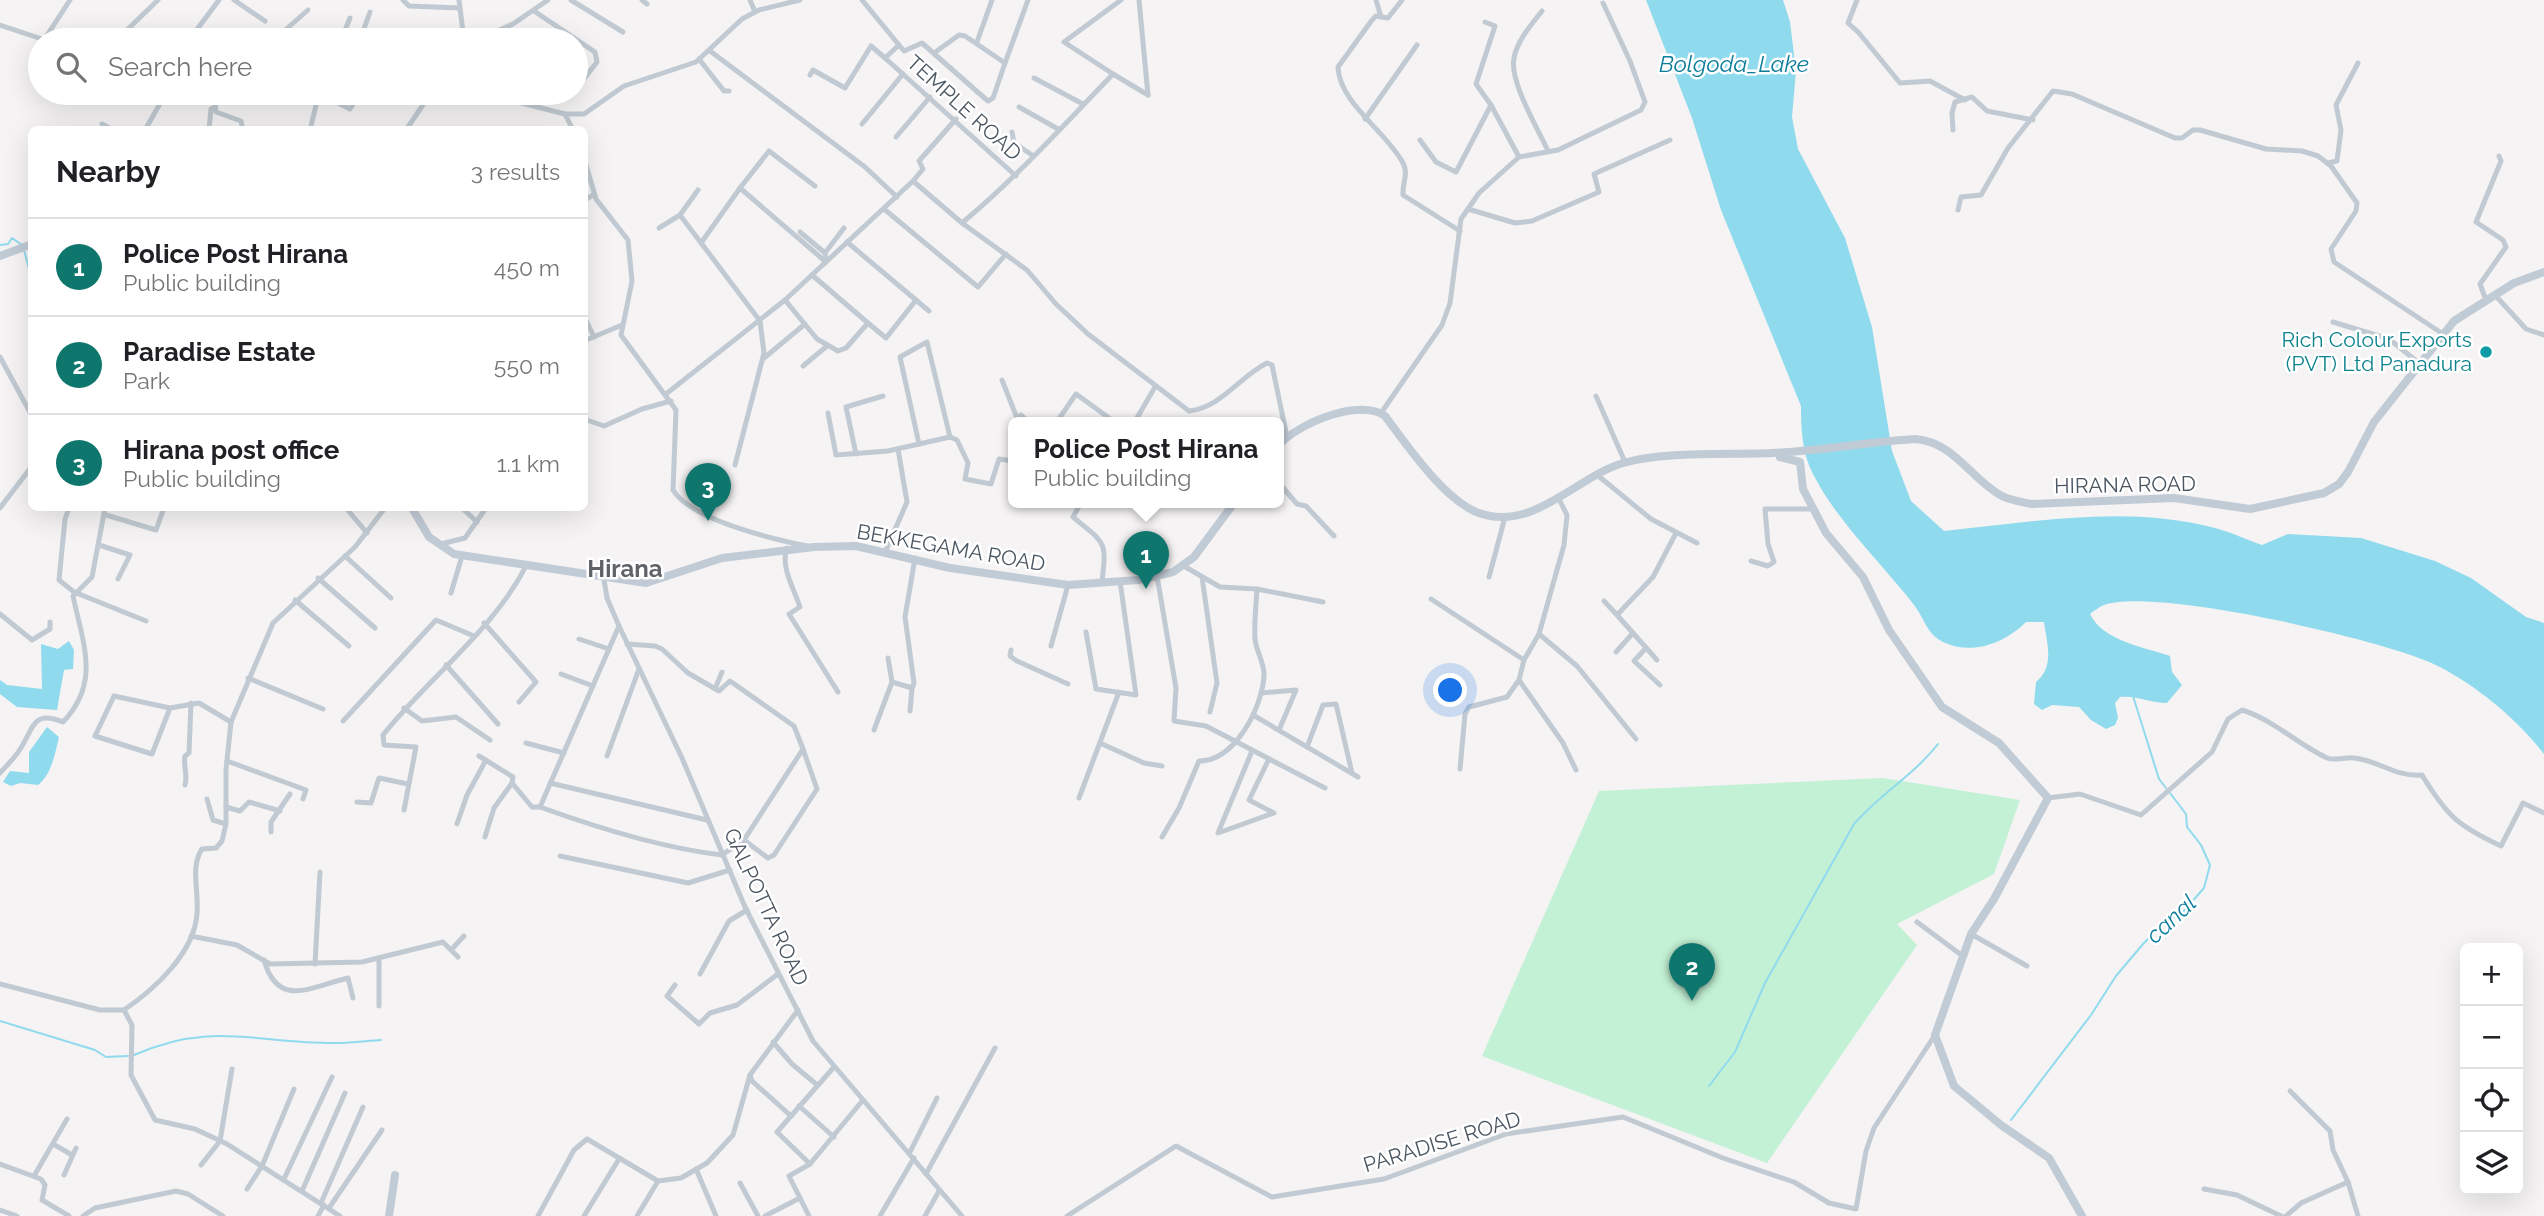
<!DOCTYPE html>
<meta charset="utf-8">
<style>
:root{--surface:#fff;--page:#f6f6f6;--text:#202124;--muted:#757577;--line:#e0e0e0;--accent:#0f766e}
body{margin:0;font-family:Raleway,sans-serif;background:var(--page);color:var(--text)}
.controls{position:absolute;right:21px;bottom:21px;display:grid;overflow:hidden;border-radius:10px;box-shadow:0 7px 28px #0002}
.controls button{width:63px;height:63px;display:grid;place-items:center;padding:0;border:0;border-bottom:2px solid var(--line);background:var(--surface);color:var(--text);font:35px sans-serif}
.you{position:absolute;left:1451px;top:691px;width:24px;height:24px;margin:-18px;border:5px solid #fff;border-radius:50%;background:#1a73e8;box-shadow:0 0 0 10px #1a73e833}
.badge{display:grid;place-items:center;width:46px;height:46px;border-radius:50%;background:var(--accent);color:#fff;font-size:23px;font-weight:700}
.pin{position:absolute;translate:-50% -58px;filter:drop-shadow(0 2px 4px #0008)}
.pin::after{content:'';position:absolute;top:37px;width:24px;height:21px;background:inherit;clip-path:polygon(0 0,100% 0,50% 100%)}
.popup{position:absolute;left:1008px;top:417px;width:276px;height:91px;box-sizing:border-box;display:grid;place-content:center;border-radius:10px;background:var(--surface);filter:drop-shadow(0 2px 5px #0005);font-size:23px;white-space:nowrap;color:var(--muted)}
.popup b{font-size:26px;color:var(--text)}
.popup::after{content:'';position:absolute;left:50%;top:100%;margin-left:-14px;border:14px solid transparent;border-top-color:var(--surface)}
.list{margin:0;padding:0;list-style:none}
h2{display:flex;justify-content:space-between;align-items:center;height:91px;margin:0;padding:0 28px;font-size:30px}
h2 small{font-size:23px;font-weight:400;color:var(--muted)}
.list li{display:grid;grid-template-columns:46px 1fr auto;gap:21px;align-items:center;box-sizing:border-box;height:98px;padding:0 28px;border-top:2px solid var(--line)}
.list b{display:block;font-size:26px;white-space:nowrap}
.list p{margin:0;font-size:23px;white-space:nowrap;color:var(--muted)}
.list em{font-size:23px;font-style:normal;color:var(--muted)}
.icon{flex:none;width:38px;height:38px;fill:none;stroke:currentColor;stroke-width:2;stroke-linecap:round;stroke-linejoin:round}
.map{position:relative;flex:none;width:2544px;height:1216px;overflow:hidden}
.search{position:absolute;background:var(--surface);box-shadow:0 7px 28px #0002;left:28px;top:28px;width:560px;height:77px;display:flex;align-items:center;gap:18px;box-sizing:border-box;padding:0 24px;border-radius:38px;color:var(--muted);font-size:26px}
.panel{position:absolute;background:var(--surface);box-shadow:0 7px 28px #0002;left:28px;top:126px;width:560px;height:385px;border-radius:10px}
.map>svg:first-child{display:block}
.green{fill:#c3f1d5}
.water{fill:#90daee}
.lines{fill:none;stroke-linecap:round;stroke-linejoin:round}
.stream{stroke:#90daee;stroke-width:2}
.street{stroke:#c1cad2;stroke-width:5}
.secondary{stroke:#c1cbd6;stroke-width:8}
.culture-dot{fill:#0f9aa8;stroke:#fff;stroke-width:2.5}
.labels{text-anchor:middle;stroke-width:5;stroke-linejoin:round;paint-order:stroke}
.street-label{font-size:21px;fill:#4a5661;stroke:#fff}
.culture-label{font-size:21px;fill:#0d838f;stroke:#fff;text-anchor:end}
.water-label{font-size:23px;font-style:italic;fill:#0c7c9b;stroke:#fff}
.quarter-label{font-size:24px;font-weight:bold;fill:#5f6368;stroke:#fff}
</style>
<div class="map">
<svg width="2544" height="1216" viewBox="0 0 2544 1216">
<rect width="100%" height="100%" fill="#f5f3f3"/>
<path class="green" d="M1883,778L2020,800L1994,874L1897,924L1917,945L1767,1163L1482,1056L1599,791Z"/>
<g class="water">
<path d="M1646,0H1783L1790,22L1796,71L1792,117L1798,149L1845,238L1872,327L1892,451L1911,501L1944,531C2032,522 2124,505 2211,527C2228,531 2245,539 2262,545L2288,534L2361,538L2435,561L2471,578L2526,617L2544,623V754C2517,719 2477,686 2438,666C2387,640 2154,587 2104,605C2099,607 2094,611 2090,614C2103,641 2144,647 2170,656L2172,672L2182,685L2167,703C2150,703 2136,695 2120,697L2115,703L2118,718L2115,725L2106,729L2091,720L2079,707L2052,705L2042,710L2034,704L2036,682C2055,666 2047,644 2044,622H2026C2005,643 1972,656 1943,642C1926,633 1925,619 1914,605C1881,562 1838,523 1813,474C1802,453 1801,429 1801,406L1721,210L1692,118Z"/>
<path d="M69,641L74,650L73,669L64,670L57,710L17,707L0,694V680L7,685L42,689L41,644L58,649Z"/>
<path d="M47,727L59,737C55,753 52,774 38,785L20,783L11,786L3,782L10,771L29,773V752Z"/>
</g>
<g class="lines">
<g class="stream">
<path d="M0,245L8,244L12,238L22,245"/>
<path d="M24,250L32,280"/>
<path d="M2133,696L2159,779L2166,788"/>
<path d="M0,1021L95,1050L106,1057L128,1056"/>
<path d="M134,1055C213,1020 258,1044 337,1043C351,1043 366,1041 381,1040"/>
<path d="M1709,1086L1735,1052L1765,983L1854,824C1880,794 1914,775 1938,744"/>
<path d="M2011,1120L2091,1015L2116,976L2143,944L2162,925L2182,913L2204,888L2210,865L2201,845L2187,827L2186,814L2170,793"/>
</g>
<g class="street">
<path d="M234,0L265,21"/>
<path d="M403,0L409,6L460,8"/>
<path d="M459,0L464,40"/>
<path d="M571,0L623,32"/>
<path d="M642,0L647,4"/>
<path d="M750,0L755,12"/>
<path d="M862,0L899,45L885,58L1016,176"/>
<path d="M1139,0L1148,95"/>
<path d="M1376,0L1381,17"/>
<path d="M1402,0L1388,18L1376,16L1372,20L1338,67C1339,103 1387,132 1403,163C1409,174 1402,183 1403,195L1460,231"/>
<path d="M1857,0L1848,23L1859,33L1900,83L1930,81L1965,100"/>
<path d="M534,11L595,52L597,62L583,80"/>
<path d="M1542,11C1531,25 1517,41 1514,58C1509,81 1538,129 1548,151"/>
<path d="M1485,22L1495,26L1476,84L1491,105"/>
<path d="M0,25L45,40"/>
<path d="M44,40L70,0"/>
<path d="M122,40L128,29L158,0"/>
<path d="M189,40L219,0"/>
<path d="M274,40L308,10"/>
<path d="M305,40L311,34"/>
<path d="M341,40L350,18"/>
<path d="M360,40L370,12"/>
<path d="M477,40L513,24L548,0"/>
<path d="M977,42L992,0"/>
<path d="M899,45L904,51L922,43L981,95L988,101L993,98L1005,63L965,36L959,35L934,53"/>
<path d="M710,51L865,167L897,197"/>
<path d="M699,59L724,91H729"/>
<path d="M1005,63L1028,0"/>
<path d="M1113,74L1064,42L1121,0"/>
<path d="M810,75L813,70L845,88L871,46L885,58"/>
<path d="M1034,78L1083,104"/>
<path d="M119,93L125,96"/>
<path d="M214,93L216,112L241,121L243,130"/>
<path d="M336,93L334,101L350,109L360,93"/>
<path d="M482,93L565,114L573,130"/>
<path d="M1019,107L1058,129"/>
<path d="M565,114H584L624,86L696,62L742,19L759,10L800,0"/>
<path d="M1365,119L1417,45"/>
<path d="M102,124L113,130"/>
<path d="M862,124L903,74"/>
<path d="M145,130L166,93"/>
<path d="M209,130L211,109L215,107"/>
<path d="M310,130L319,93"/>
<path d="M406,130L431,93"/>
<path d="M1953,130L1952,113L1955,102L1972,97L1987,111L2033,120"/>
<path d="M1012,132L1014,143L1032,155"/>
<path d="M896,137L930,97"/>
<path d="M1420,140L1436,162L1456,172L1491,105L1519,157"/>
<path d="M584,158L596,199L628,240L632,281L621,335L676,410L673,490C691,520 773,539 807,546"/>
<path d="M2328,163L2337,161L2341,130L2336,105L2358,63"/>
<path d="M913,181L923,169L919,161L956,119"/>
<path d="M815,186L769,151L740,188L826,262"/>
<path d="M584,201L594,194"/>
<path d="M884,209L978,287L1006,254"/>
<path d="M1468,209L1515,223L1532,221L1599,192L1594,174L1670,140"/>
<path d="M1958,210L1961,197L1981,195L2008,148L2053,91L2072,94L2175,138H2182L2193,130H2200L2266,149L2302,151L2318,156L2331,166L2357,203L2356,211L2331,249L2334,262L2443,334"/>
<path d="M680,215L698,190"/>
<path d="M962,223L1027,270L1056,304L1088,334L1189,411C1222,407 1239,377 1267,363L1272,365L1287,437"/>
<path d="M659,228L680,215L760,321L764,353L735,465"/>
<path d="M800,232L825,253L826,262"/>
<path d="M847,242L929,311"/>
<path d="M701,243L740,188"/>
<path d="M825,253L844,228"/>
<path d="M2495,295L2526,329L2544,335"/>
<path d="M785,300L817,339L838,351L846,348L868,323L812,275"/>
<path d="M2486,300L2480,284L2506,247L2503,240L2476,222L2501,161L2499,156"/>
<path d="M584,316L594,337"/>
<path d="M2333,322L2389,339L2419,363"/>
<path d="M868,323L886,338L916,300"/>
<path d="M584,341L622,325"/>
<path d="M0,357L32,416"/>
<path d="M764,358L805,324"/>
<path d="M803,366L827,346"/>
<path d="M1002,380L1019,423"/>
<path d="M666,394L785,300L913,181L962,223C1016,178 1064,125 1113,74L1148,95"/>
<path d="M1596,396L1625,462"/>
<path d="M828,413L836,455L888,451L950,437L957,440L968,463L965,479L991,484L999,459L1013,461"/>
<path d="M1381,413L1442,325L1450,303L1461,219L1479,193L1519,157L1558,150L1641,110L1645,102L1630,61L1603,3"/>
<path d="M1018,418L1021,415L1030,423"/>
<path d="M584,419L604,426L642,409L671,401"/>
<path d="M1056,423L1076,394L1116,423"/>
<path d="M1134,423L1155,387"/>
<path d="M919,444L900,357L927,342L950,437"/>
<path d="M856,454L846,407L883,396"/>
<path d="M1596,474L1651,519L1697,543"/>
<path d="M1279,483L1297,504L1306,506L1334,536"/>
<path d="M1559,499L1567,515L1564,545L1539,634L1524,660L1519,680L1563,743L1576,770"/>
<path d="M1081,503L1073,517C1105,544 1107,539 1102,582"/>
<path d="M0,508L32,466"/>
<path d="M69,508L65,519L59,580L74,592L146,621"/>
<path d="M346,508L367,533"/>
<path d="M462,508L477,522"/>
<path d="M106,515L156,530L164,508"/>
<path d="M441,544L465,538L486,508"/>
<path d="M99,545L130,555L118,579"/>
<path d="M787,548C780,566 794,589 800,607L789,614L838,692"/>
<path d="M886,550L907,502L898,449"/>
<path d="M345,556L391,598"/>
<path d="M1751,561L1768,566L1774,562L1768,544L1765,509H1813"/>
<path d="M1182,565L1220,587L1257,589L1323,602"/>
<path d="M603,574L607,598L619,626L682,758L745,907L813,1041L962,1216"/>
<path d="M1157,576L1176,688L1174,721L1206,726L1325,788"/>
<path d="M1202,577L1217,683L1210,712"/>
<path d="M1489,577L1505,517"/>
<path d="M318,578L375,628"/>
<path d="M451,593L462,556"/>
<path d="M1431,599L1524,660"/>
<path d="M295,600L349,646"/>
<path d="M1604,601L1617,615L1653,577L1676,533"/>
<path d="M0,614L32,640L50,629V622"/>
<path d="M1617,615L1657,660"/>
<path d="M484,623L536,682L519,702"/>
<path d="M619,626L540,807C598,828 661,848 722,855L744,840L768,858L774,855L817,789L803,749L744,840"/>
<path d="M1086,632L1096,689L1136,695L1120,581"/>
<path d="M1539,634L1577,666L1636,739"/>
<path d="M579,639L609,649"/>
<path d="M627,644L655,646L662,649L688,673L719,691L730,681L794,726L803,749"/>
<path d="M1051,646L1068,585"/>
<path d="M1646,648L1634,661L1660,685"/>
<path d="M1011,650L1010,656L1017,661L1068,684"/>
<path d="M1616,652L1633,633"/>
<path d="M446,665L498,724"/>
<path d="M561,674L593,686"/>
<path d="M248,678L323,709"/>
<path d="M892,682L912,688L910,711"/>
<path d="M912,688L914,683L905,617L915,558"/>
<path d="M715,689L722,672"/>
<path d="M1261,693L1296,690L1279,730"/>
<path d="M170,708L152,754L95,736L114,696L170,708L199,703L231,722"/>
<path d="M404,708L422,721L456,717L490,740"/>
<path d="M1253,715L1358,777"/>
<path d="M343,721L436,620L474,636"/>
<path d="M874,730L892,682L888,658"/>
<path d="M526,743L564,753"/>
<path d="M1100,743L1144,763L1162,766"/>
<path d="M1307,747L1323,705L1336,704L1352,773"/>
<path d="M1252,751L1218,833L1274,813L1249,800L1268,761"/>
<path d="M479,756L513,777L512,783L532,807H540"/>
<path d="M607,756L639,669"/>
<path d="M227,761L306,790L303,799"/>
<path d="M1460,769L1465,714L1469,707L1507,697L1519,680"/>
<path d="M0,773C7,765 17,756 22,746C34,726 34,710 63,722C101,682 83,644 73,596L92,577L105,508"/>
<path d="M550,783L707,820"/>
<path d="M185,785C188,776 183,766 185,756L189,753L191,703"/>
<path d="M1079,798L1119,692"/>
<path d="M2048,798L2080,794L2141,815L2212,752L2228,719L2242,710C2274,720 2297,744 2327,758C2335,761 2345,757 2354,758C2378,760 2394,777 2422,775C2447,816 2458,826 2501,846L2523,803L2544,813"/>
<path d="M207,799L213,820L226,824"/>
<path d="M357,802L371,803L379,778L408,784"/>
<path d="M226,807L240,811L249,802L280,811"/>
<path d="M404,810L416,747L384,745L383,735C428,678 494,630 527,564"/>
<path d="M457,824L467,795L486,760"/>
<path d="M271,832V822L290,794"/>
<path d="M485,837L494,808L512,783"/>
<path d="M1162,837L1179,808L1199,761C1235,761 1262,708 1264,676C1265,664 1256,651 1255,639C1254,623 1256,606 1257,589"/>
<path d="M560,856L688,883L730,870"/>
<path d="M1917,922L1964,957"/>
<path d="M1971,934L2027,966"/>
<path d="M191,936L237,945L270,964L362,962L443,942L458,957"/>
<path d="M451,950L464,936"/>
<path d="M379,958V1006"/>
<path d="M264,960C278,1010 313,986 348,978L353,998"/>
<path d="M315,964L320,872"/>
<path d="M700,974L729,921L747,910"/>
<path d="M0,984L100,1010H124"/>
<path d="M675,985L667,996L699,1024L710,1013L737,1005L778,974"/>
<path d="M124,1010C155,989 195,952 197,913C199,891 190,867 202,849L216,848L222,841L226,824V770L231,722L273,623L355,547L385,508"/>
<path d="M124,1010L132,1025L131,1075L155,1120L195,1129L227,1144L340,1216"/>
<path d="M773,1042L792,1064L816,1084"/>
<path d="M750,1075L752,1081L791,1116L777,1132L810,1164"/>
<path d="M2290,1091L2330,1131L2333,1150L2348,1182"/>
<path d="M799,1106L834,1137"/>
<path d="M791,1116L834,1067"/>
<path d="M53,1144L72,1155"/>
<path d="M910,1152L937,1098"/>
<path d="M0,1164L41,1179L45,1185L42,1200L69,1216"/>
<path d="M201,1165L220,1141L232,1069"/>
<path d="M696,1169L716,1216"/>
<path d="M926,1174L995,1048"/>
<path d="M64,1175L76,1148"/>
<path d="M34,1176L67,1119"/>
<path d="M284,1179L332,1077"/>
<path d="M658,1181L681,1178L707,1163L733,1135L750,1075L798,1010"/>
<path d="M740,1183L758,1216"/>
<path d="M247,1189L262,1166L294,1089"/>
<path d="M2204,1189L2237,1195L2281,1216"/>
<path d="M302,1191L345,1093"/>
<path d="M321,1203L363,1107"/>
<path d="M329,1208L382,1130"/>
<path d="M0,1210L17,1216"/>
<path d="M83,1216L95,1208L176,1191L188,1194L223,1216"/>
<path d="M318,1216L324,1205"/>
<path d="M538,1216L574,1150L587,1139L658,1181L637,1216"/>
<path d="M584,1216L619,1159"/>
<path d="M765,1216L800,1198"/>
<path d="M809,1216L789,1176L810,1164L863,1100"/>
<path d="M880,1216L914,1158"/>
<path d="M925,1216L939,1191"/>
<path d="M1067,1216L1176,1146L1272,1197L1384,1179L1506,1134L1623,1117L1723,1158L1794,1182L1829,1203L1856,1209L1866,1151L1874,1128L1935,1035"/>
<path d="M2286,1216L2301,1203L2348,1182L2358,1216"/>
</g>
<g class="secondary">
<path d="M0,256L32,244"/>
<path d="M1279,445C1299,423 1359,398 1385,416C1407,445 1442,497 1476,512C1532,534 1574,478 1623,463C1663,451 1729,455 1772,453C1820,451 1867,442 1915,439C1954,442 1969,477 2000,495C2009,500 2021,502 2031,504L2174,498L2250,509L2324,493L2339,484L2348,472L2374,422L2454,321L2514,283L2544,272"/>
<path d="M1780,457L1800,462L1803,489L1826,533L1863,577L1889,630L1942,707L1999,743L2048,798L1994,899L1971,934L1935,1035L1954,1086L2001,1125L2049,1158L2082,1216"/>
<path d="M412,508L429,537L454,554L646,583L722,558L814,547L856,546L950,568L1068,585L1138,580L1173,572L1194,557L1234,503"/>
<path d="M389,1216L395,1175"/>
</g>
</g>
<circle class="culture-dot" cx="2486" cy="352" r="7"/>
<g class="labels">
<g class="street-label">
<text transform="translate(964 108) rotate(42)" y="7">TEMPLE ROAD</text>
<text transform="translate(2125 485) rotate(-1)" y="7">HIRANA ROAD</text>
<text transform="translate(951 548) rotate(10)" y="7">BEKKEGAMA ROAD</text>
<text transform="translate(766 907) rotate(65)" y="7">GALPOTTA ROAD</text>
<text transform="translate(1442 1142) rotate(-17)" y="7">PARADISE ROAD</text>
</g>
<g class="culture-label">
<text x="2472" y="347">Rich Colour Exports<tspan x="2472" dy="24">(PVT) Ltd Panadura</tspan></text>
</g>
<g class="water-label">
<text x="1734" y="72">Bolgoda_Lake</text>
<text transform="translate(2171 919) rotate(-43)" y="8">canal</text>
</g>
<g class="quarter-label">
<text x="625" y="577">Hirana</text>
</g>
</g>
</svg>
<div class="controls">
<button>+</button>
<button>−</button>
<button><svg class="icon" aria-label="locate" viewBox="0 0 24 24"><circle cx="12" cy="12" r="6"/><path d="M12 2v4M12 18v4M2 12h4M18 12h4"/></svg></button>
<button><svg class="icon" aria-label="layers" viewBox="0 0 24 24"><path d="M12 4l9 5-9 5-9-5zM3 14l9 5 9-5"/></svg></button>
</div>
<div class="you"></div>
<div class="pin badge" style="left:1146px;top:589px">1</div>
<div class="popup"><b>Police Post Hirana</b>Public building</div>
<div class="pin badge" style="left:1692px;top:1001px">2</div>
<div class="pin badge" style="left:708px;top:521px">3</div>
<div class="search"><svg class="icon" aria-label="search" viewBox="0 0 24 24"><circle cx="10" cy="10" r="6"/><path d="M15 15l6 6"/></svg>Search here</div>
<section class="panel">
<h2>Nearby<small>3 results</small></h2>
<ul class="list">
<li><span class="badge">1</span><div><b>Police Post Hirana</b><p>Public building</p></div><em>450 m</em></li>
<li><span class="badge">2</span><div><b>Paradise Estate</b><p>Park</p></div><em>550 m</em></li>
<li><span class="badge">3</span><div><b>Hirana post office</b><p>Public building</p></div><em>1.1 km</em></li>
</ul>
</section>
</div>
